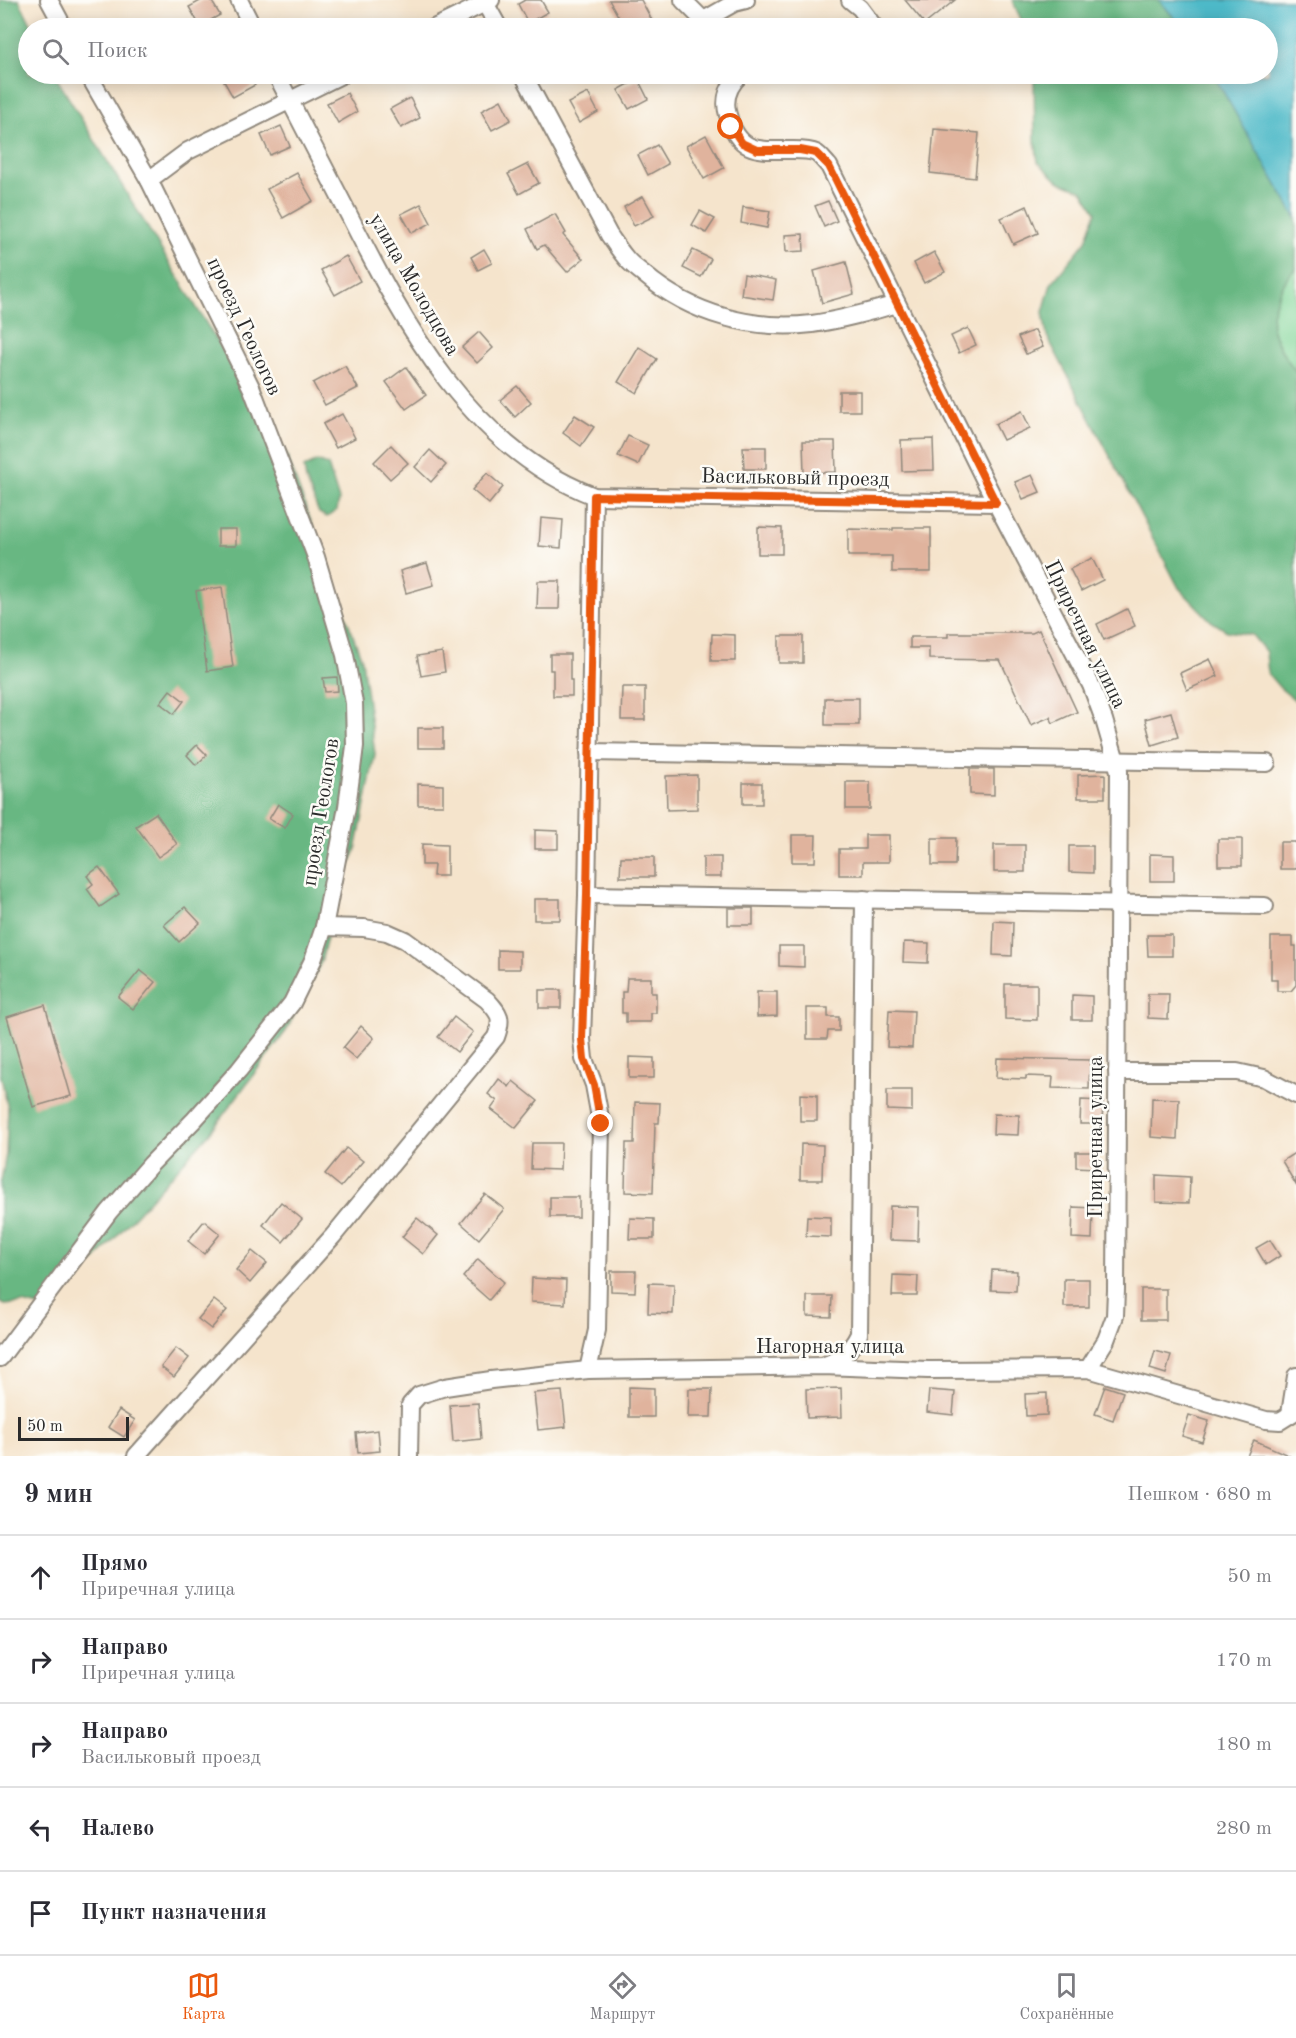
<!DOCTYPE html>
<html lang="ru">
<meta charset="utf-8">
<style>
:root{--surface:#fff;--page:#f7f7f7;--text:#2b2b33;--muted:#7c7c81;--line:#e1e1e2;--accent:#ea580c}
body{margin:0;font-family:"Old Standard TT",serif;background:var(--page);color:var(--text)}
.scale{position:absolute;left:18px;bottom:15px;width:111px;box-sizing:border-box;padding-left:6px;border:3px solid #2b2b2b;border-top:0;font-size:16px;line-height:21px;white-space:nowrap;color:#2b2b2b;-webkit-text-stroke:4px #fdfcf7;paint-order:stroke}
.stop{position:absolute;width:18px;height:18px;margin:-14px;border:4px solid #ea580c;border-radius:50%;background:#fff}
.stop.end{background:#ea580c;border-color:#fff;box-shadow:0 2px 6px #0008}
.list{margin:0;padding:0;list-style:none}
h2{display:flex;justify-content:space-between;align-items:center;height:78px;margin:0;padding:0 24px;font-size:26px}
h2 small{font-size:20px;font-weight:400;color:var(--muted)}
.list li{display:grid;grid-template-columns:39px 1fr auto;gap:18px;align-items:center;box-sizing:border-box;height:84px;padding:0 24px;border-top:2px solid var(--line)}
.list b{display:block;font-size:22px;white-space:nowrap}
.list p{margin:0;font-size:20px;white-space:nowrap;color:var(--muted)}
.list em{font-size:20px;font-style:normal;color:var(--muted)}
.icon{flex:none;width:33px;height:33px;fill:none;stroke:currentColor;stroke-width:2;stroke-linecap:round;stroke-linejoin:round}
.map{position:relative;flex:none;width:1296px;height:1456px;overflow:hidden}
.search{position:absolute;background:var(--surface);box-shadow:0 3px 15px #0003;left:18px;right:18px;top:18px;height:66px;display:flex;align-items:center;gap:15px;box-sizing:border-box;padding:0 21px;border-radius:33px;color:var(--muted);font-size:22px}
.sheet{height:498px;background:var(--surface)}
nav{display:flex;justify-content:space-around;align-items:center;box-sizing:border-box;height:84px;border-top:2px solid var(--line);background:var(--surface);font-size:16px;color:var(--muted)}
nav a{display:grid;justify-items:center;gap:3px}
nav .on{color:var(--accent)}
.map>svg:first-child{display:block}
.green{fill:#81d69a;stroke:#568062;stroke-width:1.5}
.forest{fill:#68b782;stroke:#4a7156;stroke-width:1.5}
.water{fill:#4db9c8;stroke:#3c727a;stroke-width:1.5}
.building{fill:#e0b39d}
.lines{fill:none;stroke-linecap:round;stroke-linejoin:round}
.minor-casing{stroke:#90887c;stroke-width:20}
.minor{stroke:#fff;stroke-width:16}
.route{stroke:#ea580c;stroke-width:8}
.labels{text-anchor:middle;stroke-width:5;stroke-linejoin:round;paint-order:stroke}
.street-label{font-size:21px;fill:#2b2b2b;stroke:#fdfcf7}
</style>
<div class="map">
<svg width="1296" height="1456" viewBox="0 0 1296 1456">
<rect width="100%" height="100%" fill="#fdfcf7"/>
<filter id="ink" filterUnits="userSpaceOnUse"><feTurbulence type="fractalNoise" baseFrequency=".0167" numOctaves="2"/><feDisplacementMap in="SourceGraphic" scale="12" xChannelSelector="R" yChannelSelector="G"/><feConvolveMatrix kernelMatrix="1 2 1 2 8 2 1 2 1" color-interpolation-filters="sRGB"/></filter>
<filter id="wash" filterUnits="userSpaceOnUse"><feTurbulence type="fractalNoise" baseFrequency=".008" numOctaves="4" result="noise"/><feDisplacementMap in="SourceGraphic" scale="24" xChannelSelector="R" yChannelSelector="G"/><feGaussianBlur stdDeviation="1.35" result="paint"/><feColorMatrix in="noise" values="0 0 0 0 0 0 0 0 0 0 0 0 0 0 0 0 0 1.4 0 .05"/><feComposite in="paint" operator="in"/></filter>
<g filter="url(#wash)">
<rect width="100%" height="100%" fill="#f5e4cc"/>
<path class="green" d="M1296,268V372C1287,360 1275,343 1272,327C1269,311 1284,278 1296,268Z"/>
<g class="forest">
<path d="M0,0H19L33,28H28V74H54L286,454L362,660L375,754L356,850L339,887L321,962L286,1031L209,1134L50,1310L23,1303L5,1305L0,1302V1187L6,1154L8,1109L0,1072Z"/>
<path d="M1012,0H1159L1183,28H1025Z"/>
<path d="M1034,74H1213L1296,218V268C1284,278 1269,311 1272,327C1275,343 1287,359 1296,372V701L1280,688L1268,674L1266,652L1252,635L1227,631L1211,621L1179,588L1047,336L1043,312L1051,284L1086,241L1096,212L1083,191L1058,181L1038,162L1035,141Z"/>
<path d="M317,461L328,465L339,500L337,510L327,517L319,513L306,480L304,468Z"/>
</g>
<path class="water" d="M1159,0H1296V218L1213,74H1268V28H1183Z"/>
<g id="blocks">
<g class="building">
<path d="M202,0H211L220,15L200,26L189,7Z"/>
<path d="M525,0H541L548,12L528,23L518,4Z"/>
<path d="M609,0H641L656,28H625Z"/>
<path d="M905,0H955L925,24Z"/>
<path d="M220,74H248L255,85L233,97Z"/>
<path d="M638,79L648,99L629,109L618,90Z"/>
<path d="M347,93L357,112L338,123L327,103Z"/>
<path d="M588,93L598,112L579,123L568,103Z"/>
<path d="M410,98L420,118L401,128L390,109Z"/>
<path d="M501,100L511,120L492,130L481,111Z"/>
<path d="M281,126L290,146L270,155L261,135Z"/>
<path d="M934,129L979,133L975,178L930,173Z"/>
<path d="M706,135L724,168L704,179L686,146Z"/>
<path d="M657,145L668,164L648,175L638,155Z"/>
<path d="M528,164L539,183L519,194L508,174Z"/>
<path d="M297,173L313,201L283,218L267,189Z"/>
<path d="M643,196L654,216L634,226L624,207Z"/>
<path d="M828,201L837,221L824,227L815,206Z"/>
<path d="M421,204L431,223L412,233L401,214Z"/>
<path d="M1027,206L1038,233L1013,244L1001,218Z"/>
<path d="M743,207L770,211L767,228L741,223Z"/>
<path d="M700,211L715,219L706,233L692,225Z"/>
<path d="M555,214L566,233L563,235L583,259L567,272L544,245L537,249L527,229Z"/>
<path d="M803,234L804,251L786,252L785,235Z"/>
<path d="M484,249L492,263L478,270L471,257Z"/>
<path d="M693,250L711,259L701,277L683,268Z"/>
<path d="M934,252L945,272L924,283L914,263Z"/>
<path d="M346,256L360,281L335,295L321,270Z"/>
<path d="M846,262L854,294L822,303L814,271Z"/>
<path d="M744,274L776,280L773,300L741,295Z"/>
<path d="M968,328L976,345L959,353L951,336Z"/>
<path d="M1035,330L1043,347L1026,354L1018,337Z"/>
<path d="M479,332L493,348L477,363L462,347Z"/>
<path d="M639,347L657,359L637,393L618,382Z"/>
<path d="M345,366L358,388L325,405L313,383Z"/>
<path d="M406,367L426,395L406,409L386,382Z"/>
<path d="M517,386L531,402L515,417L500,400Z"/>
<rect x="839" y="391" width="21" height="20"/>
<path d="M1022,411L1030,428L1003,440L995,424Z"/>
<path d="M342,414L355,438L336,448L323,424Z"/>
<path d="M575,415L594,427L581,446L563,433Z"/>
<path d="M628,436L648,445L638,465L618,456Z"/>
<path d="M933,439L934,470L902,471L901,440Z"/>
<path d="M803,441H835L836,472L804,473Z"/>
<path d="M391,445L408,463L390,479L374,462Z"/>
<path d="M743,447H766V469H744Z"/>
<path d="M430,450L446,465L431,482L415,467Z"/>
<path d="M487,473L503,487L489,504L472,490Z"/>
<path d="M1032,475L1040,492L1023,499L1015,482Z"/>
<path d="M541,518L563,520L561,548L539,546Z"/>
<path d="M758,527L782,528V554H758Z"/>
<path d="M893,528H931V572H892V556H848V529L893,530Z"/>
<rect x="218" y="529" width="18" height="17"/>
<path d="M1092,558L1103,580L1081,591L1070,569Z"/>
<path d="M427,563L434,585L406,593L400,571Z"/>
<path d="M538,581H560L559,609H537Z"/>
<path d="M222,587L233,667L207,671L196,591Z"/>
<path d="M1127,609L1135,626L1104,640L1097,624Z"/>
<path d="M1039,630L1077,712L1053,723L1050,717L1031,725L1000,660L929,659V648H910V637H948V633H1032Z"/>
<path d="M712,634L735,635V661H711Z"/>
<rect x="779" y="636" width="24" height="27"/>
<path d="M442,652L445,672L421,676L417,656Z"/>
<path d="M550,654H570V680H572V696H553V670H550Z"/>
<path d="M1210,659L1218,676L1187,690L1180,673Z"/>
<path d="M337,677L338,691L325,692L323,678Z"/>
<path d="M622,687H645V720H621Z"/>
<path d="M170,690L184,701L174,714L160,703Z"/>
<rect x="825" y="698" width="34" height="27"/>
<path d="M1171,712L1178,737L1152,745L1145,719Z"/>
<rect x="418" y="728" width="25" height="20"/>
<path d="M197,745L207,755L196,765L187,755Z"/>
<path d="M970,769H994V795L970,794Z"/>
<path d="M1105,774V798H1078V775Z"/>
<path d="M697,775V809L667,810L666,776Z"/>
<rect x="846" y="782" width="24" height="27"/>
<rect x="743" y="783" width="19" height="21"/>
<path d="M418,784L443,785V805H418Z"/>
<path d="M278,804L293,814L285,828L269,819Z"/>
<path d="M156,813L177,844L158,857L136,826Z"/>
<path d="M535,830L558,831V849H535Z"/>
<path d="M792,835H816L815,862H792Z"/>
<path d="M865,835H889V862H863V875H839V849H865Z"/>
<path d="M932,838H956L955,865H932Z"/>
<rect x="1218" y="839" width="24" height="27"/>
<rect x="1280" y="842" width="16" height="27"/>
<path d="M422,844L447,845V876H433L434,865H422Z"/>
<rect x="994" y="845" width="31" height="27"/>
<path d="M1069,846H1093V873L1069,872Z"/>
<path d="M1150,854L1174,855V881H1150Z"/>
<path d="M621,857H654V877H620Z"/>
<rect x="703" y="857" width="18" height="20"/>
<path d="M99,867L119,894L100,907L87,889L93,884L87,876Z"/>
<rect x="534" y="899" width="26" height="21"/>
<path d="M185,907L200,923L179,942L164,925Z"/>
<rect x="728" y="908" width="25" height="17"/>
<path d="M994,921L1013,922L1012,956L993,955Z"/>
<path d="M1147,935H1172V956H1148Z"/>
<path d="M1271,937H1293V946H1296V985L1291,991H1277V980H1271Z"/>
<path d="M904,942L929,943L928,963L903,962Z"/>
<path d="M779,946H804V967L779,966Z"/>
<path d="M498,950L520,951V969H498Z"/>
<path d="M140,970L155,982L133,1009L118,997Z"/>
<path d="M627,978H651V993H656V1013H651V1022H626V1013H622V992H626Z"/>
<path d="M1005,984H1037V1020L1005,1019Z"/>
<rect x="539" y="990" width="22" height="18"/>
<path d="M757,992H777V1016L757,1017Z"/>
<path d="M1148,994H1169L1168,1019L1148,1018Z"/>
<path d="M1072,995L1092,996V1020H1072Z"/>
<path d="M45,1005L71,1096L33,1107L7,1017Z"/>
<path d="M807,1008H828V1017H839V1031H828L827,1039H807Z"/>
<path d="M889,1010L914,1011L912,1048L887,1047Z"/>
<path d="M454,1017L473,1032L457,1052L438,1037Z"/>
<path d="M361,1026L374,1038L356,1059L343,1048Z"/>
<path d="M629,1057L654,1058V1078H629Z"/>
<path d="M997,1058L1090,1060L1089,1089L1052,1088L1053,1077L1026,1076V1079L996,1078Z"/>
<path d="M499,1079L509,1087L513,1081L538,1101L516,1128L491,1109L497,1101L488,1094Z"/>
<path d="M887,1090H912V1111L887,1110Z"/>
<path d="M800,1094L817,1095V1121H800Z"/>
<path d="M1152,1098L1179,1099L1177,1139L1151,1137Z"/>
<path d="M1081,1100L1103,1101L1102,1124H1080Z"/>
<path d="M635,1102L660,1103L659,1123H655L653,1193L625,1192L626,1143H634Z"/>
<path d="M994,1114L1019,1115L1018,1135L993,1134Z"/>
<path d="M532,1143H561L560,1170L531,1169Z"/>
<path d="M801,1144L823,1145L822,1180H800Z"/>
<path d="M346,1148L363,1161L341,1187L325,1174Z"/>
<path d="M1076,1152H1095V1168L1076,1167Z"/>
<path d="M1296,1152V1185L1282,1161Z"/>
<path d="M1156,1175L1190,1177L1189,1203L1156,1202Z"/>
<path d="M485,1194L504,1209L479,1239L461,1223Z"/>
<rect x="550" y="1197" width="29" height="20"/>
<path d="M281,1202L302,1219L283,1242L263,1225Z"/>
<path d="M890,1206L919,1207L918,1241L889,1240Z"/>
<path d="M1073,1207L1093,1208L1092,1239L1072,1238Z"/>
<path d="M807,1216L831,1217V1237L806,1236Z"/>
<path d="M417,1218L438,1235L423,1254L402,1237Z"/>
<path d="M630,1218L654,1219V1239H629Z"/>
<path d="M204,1221L220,1234L204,1254L188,1241Z"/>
<path d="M1270,1240L1280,1256L1266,1265L1256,1248Z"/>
<path d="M252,1251L267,1263L250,1283L236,1270Z"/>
<path d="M478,1259L504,1282L489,1300L463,1277Z"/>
<path d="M992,1270L1017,1271L1016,1291L991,1290Z"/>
<path d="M611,1271H636L635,1292L611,1291Z"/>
<path d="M893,1275L918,1276L917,1296H892Z"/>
<path d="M532,1278L566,1280L565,1304L531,1302Z"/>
<rect x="1064" y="1279" width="25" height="28"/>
<path d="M649,1283L674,1284L673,1314L648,1313Z"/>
<rect x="1141" y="1289" width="25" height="31"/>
<path d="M807,1296H832L831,1317L807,1316Z"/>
<path d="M214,1300L227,1310L211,1329L198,1319Z"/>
<path d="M176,1348L189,1358L174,1377L161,1367Z"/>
<path d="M1155,1351L1171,1355L1166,1374L1150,1369Z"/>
<path d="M1105,1386L1123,1392L1113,1420L1095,1414Z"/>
<path d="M629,1387L654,1388V1417H629Z"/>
<path d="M841,1388L842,1417L807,1418L806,1389Z"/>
<path d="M689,1389H712L711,1417H688Z"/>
<path d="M929,1390L955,1392L953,1415L927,1412Z"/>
<path d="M562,1391L566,1427L538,1430L534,1393Z"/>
<path d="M1047,1393V1415L1026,1416L1025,1394Z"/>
<path d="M478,1403L481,1439L453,1442L450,1405Z"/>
<path d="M119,1410L135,1420L124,1437L108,1427Z"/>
<path d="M1189,1415L1209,1421L1202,1442L1182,1436Z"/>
<path d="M378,1430L380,1451L358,1453L356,1433Z"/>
<path d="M1254,1440L1290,1456H1247Z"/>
</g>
</g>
</g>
<g filter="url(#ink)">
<use href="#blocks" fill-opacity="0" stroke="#90887c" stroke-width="1.5"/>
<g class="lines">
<defs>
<g id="minor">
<path d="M49,0L64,28"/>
<path d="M239,0L253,28"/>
<path d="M683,0L699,16L716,28"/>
<path d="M850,0L860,8L875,28"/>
<path d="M485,3L499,28"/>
<path d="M704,20L734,3L746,0"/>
<path d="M434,28L491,0"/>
<path d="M276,74C300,121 325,168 349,215C405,326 471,449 594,496L996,503"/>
<path d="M523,74L609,235C614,242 619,250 625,257C630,264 639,270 645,275C691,314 753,331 812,324C841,320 869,312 897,304"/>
<path d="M741,74C729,85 723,99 728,115C739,154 758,150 793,150C799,150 810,150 816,153C820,155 825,162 829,166L996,503L1091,685L1104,720L1119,771L1116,1290L1115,1316L1106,1340L1088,1369"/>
<path d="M149,180L188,151L343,74"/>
<path d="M589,752L1267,763"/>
<path d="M587,895L1265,906"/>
<path d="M1117,1072H1237L1264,1078L1296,1095"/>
<path d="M0,1358L109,1212L151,1164L194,1120L239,1070L292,1003L313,960L324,927L347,807L355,746L354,703L345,655L316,557L252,389L149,180L88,74"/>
<path d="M825,1365C842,1359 851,1350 859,1334L864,899"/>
<path d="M588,1370L597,1330L601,1123L594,1085L584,1059L582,1039L587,895L594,496"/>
<path d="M1290,1414L1296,1376"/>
<path d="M136,1456L333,1236L496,1037C503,1018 500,1014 487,1000L405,940L387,932L364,928L324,927"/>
<path d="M409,1456L410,1405L419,1395L445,1387L491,1380L588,1370L823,1366L928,1370L1088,1369L1266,1420L1280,1421L1296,1411"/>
</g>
</defs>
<use href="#minor" class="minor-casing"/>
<use href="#minor" class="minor"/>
</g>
</g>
<g class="lines" filter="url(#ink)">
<path class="route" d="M601,1124L594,1085L584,1059L582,1039L587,895L594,496L996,503L829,166L816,153L800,150H757L742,143L731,127"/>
</g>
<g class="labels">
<g class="street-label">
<text transform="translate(415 284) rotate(60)" y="7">улица Молодцова</text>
<text transform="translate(245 326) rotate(65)" y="7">проезд Геологов</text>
<text transform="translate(795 477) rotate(1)" y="7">Васильковый проезд</text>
<text transform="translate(1086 634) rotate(64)" y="7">Приречная улица</text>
<text transform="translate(320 812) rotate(-81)" y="7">проезд Геологов</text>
<text transform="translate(1095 1137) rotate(-90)" y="7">Приречная улица</text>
<text x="830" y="1353">Нагорная улица</text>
</g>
</g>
</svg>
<div class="scale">50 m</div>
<div class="stop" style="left:731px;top:127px"></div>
<div class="stop end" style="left:601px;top:1124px"></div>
<div class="search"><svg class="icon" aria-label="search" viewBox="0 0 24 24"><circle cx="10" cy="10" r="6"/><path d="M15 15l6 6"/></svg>Поиск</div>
</div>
<section class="sheet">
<h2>9 мин<small>Пешком · 680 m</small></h2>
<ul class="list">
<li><svg class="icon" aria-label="ahead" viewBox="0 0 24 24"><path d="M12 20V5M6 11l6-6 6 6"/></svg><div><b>Прямо</b><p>Приречная улица</p></div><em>50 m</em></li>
<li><svg class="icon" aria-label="right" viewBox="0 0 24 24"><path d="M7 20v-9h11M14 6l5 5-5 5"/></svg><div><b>Направо</b><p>Приречная улица</p></div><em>170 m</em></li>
<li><svg class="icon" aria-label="right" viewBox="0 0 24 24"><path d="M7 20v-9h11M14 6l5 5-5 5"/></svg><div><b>Направо</b><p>Васильковый проезд</p></div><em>180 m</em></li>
<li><svg class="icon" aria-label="left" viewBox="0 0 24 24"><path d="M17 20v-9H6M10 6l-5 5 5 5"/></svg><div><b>Налево</b></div><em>280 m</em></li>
<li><svg class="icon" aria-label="arrive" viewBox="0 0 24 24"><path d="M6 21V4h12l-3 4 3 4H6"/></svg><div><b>Пункт назначения</b></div></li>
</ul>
</section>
<nav>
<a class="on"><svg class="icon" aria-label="map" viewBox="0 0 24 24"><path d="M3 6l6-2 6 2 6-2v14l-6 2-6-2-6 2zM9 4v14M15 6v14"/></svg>Карта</a>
<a><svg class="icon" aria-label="directions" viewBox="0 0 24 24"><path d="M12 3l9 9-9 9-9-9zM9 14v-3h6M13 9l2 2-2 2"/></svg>Маршрут</a>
<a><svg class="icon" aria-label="saved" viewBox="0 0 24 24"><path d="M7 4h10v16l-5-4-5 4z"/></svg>Сохранённые</a>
</nav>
